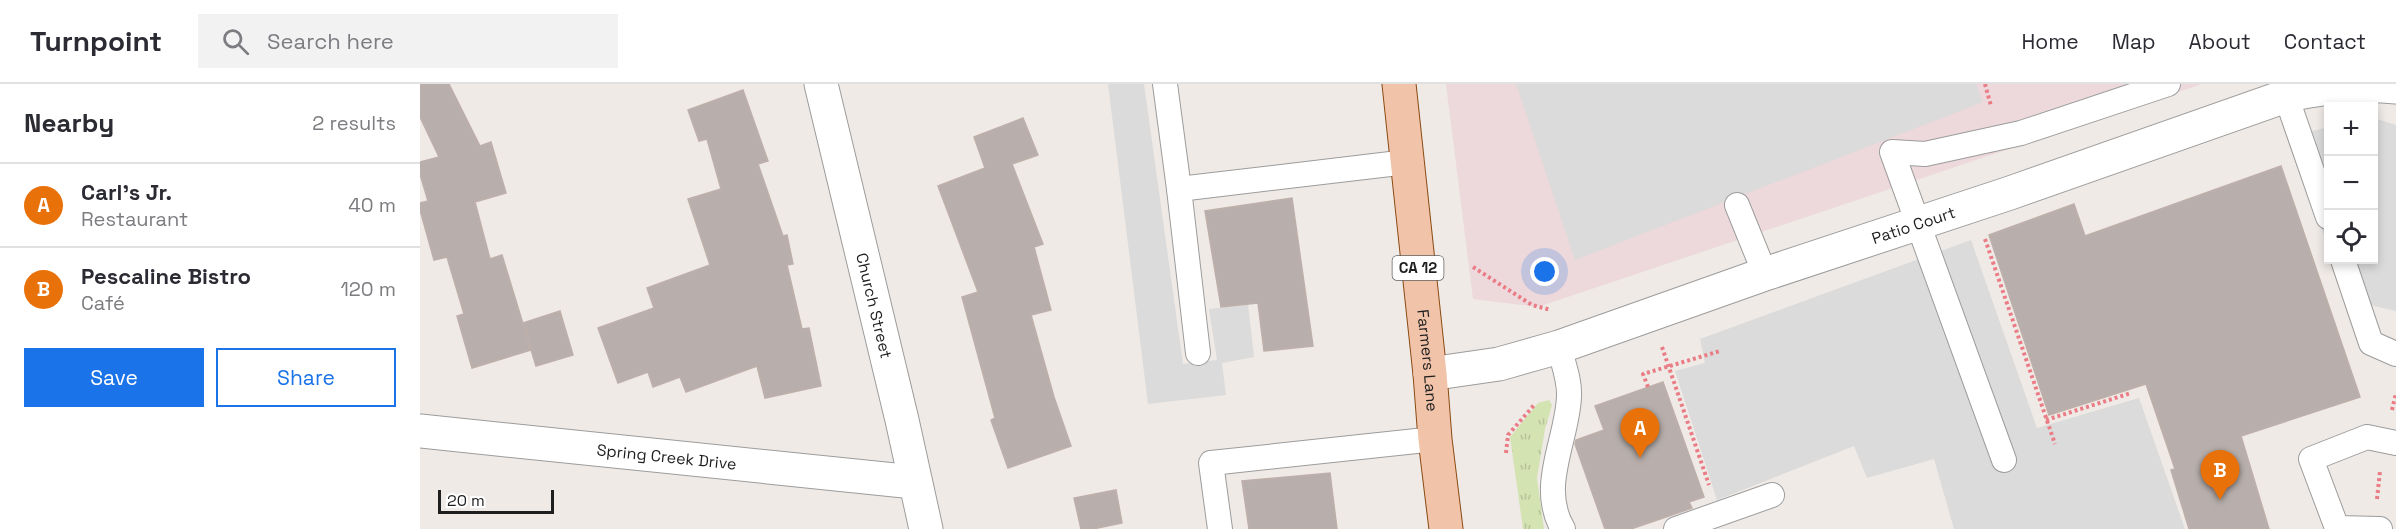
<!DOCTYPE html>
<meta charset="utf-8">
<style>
:root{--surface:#fff;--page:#f2f2f3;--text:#2b2b33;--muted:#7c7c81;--line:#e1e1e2;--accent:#1a73e8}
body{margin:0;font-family:"Space Grotesk",sans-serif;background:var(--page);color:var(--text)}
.controls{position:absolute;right:18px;top:18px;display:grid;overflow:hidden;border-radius:0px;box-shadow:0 3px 9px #0003}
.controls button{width:54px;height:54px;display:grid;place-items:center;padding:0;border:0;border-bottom:2px solid var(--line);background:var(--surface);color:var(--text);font:30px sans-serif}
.scale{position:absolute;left:18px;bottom:15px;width:116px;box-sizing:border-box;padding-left:6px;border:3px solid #1f1f1f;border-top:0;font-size:16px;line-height:21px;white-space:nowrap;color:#1f1f1f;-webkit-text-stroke:4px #fff;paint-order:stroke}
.you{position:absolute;left:1125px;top:188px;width:21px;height:21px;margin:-15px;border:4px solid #fff;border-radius:50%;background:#1a73e8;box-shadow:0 0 0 9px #1a73e833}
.badge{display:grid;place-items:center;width:39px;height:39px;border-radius:50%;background:var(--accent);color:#fff;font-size:20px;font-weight:700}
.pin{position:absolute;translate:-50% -50px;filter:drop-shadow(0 2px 3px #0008)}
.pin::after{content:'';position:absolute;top:32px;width:21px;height:18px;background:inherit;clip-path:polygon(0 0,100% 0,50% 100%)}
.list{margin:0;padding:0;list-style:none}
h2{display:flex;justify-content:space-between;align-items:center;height:78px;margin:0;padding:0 24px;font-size:26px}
h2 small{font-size:20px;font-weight:400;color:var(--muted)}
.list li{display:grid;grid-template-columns:39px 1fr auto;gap:18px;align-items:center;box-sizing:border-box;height:84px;padding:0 24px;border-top:2px solid var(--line)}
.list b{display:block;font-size:22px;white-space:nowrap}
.list p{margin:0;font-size:20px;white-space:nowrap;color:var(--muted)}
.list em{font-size:20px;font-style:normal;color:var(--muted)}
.actions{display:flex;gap:12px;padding:18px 24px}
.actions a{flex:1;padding:14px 0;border:2px solid var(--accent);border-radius:0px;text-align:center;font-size:21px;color:var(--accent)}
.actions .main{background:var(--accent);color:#fff}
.icon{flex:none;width:33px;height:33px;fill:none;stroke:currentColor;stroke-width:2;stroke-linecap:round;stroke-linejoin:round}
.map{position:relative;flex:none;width:1976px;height:445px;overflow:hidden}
header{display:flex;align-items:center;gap:36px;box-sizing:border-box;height:84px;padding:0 30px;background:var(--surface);border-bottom:2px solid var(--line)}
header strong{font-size:28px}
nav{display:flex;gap:33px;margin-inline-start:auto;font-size:21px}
.search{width:420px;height:54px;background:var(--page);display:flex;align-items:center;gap:15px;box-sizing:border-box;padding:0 21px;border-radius:0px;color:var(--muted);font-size:22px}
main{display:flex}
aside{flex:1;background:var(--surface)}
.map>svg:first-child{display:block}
.commercial{fill:#edd8db}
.grass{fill:url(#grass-tufts)}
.parking{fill:#dbdbdb}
.building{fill:#b8afac;stroke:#bfafaa;stroke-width:1.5}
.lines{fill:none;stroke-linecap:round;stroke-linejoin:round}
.service-casing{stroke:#9c9c9c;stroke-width:26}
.minor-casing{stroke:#9c9c9c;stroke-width:35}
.primary-casing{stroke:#894911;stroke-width:35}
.path{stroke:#ea7c86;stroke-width:4;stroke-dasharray:3 3;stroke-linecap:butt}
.service{stroke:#fff;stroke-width:24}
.minor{stroke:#fff;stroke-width:33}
.primary{stroke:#f1c3a9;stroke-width:33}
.labels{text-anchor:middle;stroke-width:6;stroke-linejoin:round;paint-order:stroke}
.shield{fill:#fff;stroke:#626262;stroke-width:1.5}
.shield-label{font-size:15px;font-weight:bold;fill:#1f1f1f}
.street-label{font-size:16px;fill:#1f1f1f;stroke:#fff}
</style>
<header>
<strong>Turnpoint</strong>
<div class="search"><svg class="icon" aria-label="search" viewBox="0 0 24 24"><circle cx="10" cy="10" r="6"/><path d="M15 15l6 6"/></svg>Search here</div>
<nav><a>Home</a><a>Map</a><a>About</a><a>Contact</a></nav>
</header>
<main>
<aside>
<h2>Nearby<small>2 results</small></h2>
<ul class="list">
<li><span class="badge" style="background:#e8710a">A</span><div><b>Carl's Jr.</b><p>Restaurant</p></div><em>40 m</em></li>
<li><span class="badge" style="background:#e8710a">B</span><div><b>Pescaline Bistro</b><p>Café</p></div><em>120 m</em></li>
</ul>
<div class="actions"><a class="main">Save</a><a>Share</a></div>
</aside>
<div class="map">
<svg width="1976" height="445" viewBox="0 0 1976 445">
<defs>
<pattern id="grass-tufts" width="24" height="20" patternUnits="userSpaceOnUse" patternTransform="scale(1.5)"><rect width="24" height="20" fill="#d4e3b2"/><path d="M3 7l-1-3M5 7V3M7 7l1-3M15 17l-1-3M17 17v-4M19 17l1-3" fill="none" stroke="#b6c299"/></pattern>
</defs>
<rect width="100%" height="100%" fill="#efeae6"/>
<path class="commercial" d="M1026,0H1782L1118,223L1053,215Z"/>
<path class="grass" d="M1129,316L1132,321L1125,345L1117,394L1124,445H1103L1090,353L1118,319Z"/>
<g class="parking">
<path d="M688,0H724L763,280L797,276L789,225L828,220L834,273L802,279L806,311L728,320Z"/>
<path d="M1096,0H1556L1563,18L1155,176Z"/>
<path d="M1954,34L1976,41V227L1928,216L1913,176H1954Z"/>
<path d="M1908,43V163L1869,53Z"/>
<path d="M1551,156L1617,344L1719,314L1765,445H1534L1514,375L1447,394L1434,362L1297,416L1255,287L1285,279L1280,255Z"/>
</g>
<g class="building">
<path d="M0,0H29L60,62L71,58L86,109L55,118L70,175L82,171L111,266L52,284L37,232L44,230L27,173L14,176L0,126V119L8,117L0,90V78L19,73L0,33Z"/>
<path d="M323,6L348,77L338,80L363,152L367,151L373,180L367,181L382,245L389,244L401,302L345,314L337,282L266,308L260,293L233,303L228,288L198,299L178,244L234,224L227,204L290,181L268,115L301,105L287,55L279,57L268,26Z"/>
<path d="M603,34L618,71L592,80L623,160L614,163L631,226L611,231L634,313L651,362L588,384L571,336L575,334L542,213L558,208L518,102L565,84L554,53Z"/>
<path d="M1861,82L1940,313L1821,352L1849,445H1769L1751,386L1755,385L1726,300L1629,331L1569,151L1654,120L1665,152Z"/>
<path d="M872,114L893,262L844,267L838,219L801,223L785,127Z"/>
<path d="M140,227L153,271L116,282L103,239Z"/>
<path d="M1243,298L1284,413L1269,418L1272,424L1211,445H1185L1155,360L1156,356L1184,346L1175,322Z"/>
<path d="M910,389L917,445H829L822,397Z"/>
<path d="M696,406L702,439L673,445H661L654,414Z"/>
</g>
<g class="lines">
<defs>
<g id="service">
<path d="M745,0L759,105L987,78"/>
<path d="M1866,12L1908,133"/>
<path d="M759,105L778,269"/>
<path d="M1317,121L1345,190"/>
<path d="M1923,176L1951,259L1976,270"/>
<path d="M1139,263C1143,279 1150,296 1149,313C1147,357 1118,403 1143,445"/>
<path d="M1584,376L1472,68L1505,70L1601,49L1748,0"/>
<path d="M800,445L791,379L1015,355"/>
<path d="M1256,445L1352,411"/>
<path d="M1960,445L1917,444L1891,375L1947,353L1976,359"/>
</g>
<g id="minor">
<path id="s1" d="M401,0L482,336L506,445"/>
<path id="s2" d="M1010,290L1079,280L1139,263L1345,190L1590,109L1866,12C1902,3 1939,0 1976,3"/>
<path id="s3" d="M0,347L494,398"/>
</g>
<g id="primary">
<path id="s4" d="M979,0L1010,290L1015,355L1026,445"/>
</g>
</defs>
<use href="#service" class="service-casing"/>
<use href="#minor" class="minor-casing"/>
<use href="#primary" class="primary-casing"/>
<g class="path">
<path d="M1565,0L1571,22"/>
<path d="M1565,155L1635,360"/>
<path d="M1053,183L1112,221L1131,226"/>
<path d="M1242,263L1289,401"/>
<path d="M1228,303L1223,290L1300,267"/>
<path d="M1972,326L1976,309"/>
<path d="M1626,336L1711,309"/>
<path d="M1086,369L1088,351L1115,320"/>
<path d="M1957,415L1960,387"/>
</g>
<use href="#service" class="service"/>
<use href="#minor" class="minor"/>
<use href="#primary" class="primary"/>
</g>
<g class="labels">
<rect class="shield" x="972.5" y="172" width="51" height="24" rx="4.5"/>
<g class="shield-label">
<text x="998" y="189">CA 12</text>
</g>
<g class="street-label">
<text dy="6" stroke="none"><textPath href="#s2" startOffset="507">Patio Court</textPath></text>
<text dy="6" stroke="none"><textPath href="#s1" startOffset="228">Church Street</textPath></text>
<text dy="6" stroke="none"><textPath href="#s4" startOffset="278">Farmers Lane</textPath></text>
<text dy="6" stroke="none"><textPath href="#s3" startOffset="248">Spring Creek Drive</textPath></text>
</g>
</g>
</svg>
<div class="controls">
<button>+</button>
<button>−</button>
<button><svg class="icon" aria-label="locate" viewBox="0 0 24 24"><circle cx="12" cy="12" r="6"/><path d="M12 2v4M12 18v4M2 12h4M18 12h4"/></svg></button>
</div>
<div class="scale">20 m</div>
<div class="you"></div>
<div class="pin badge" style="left:1220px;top:374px;background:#e8710a">A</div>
<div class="pin badge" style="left:1800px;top:416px;background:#e8710a">B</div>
</div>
</main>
